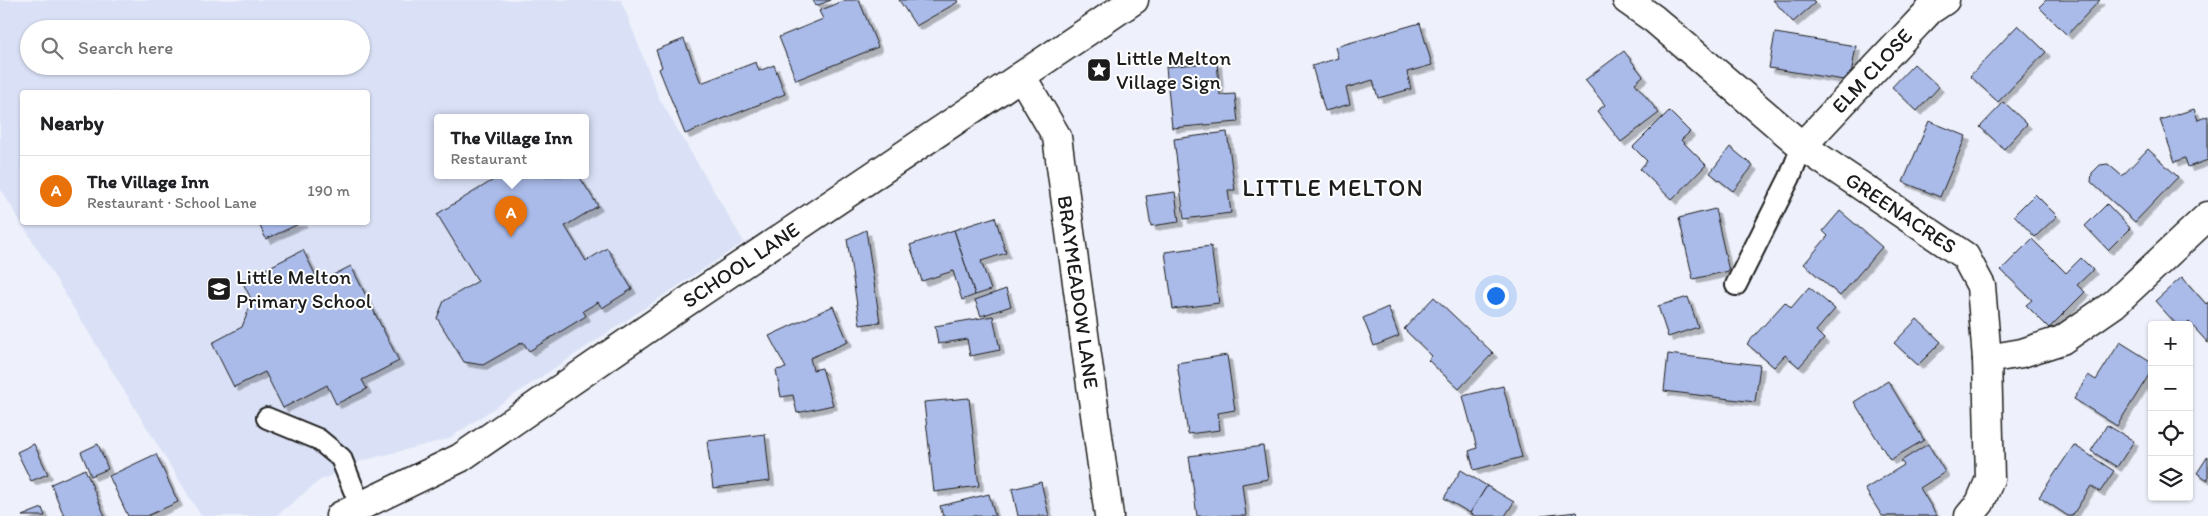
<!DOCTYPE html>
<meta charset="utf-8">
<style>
:root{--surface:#fff;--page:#f6f6f6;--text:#202124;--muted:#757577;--line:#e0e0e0;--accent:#1c1c1c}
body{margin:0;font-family:Itim,sans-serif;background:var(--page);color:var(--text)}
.controls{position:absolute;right:15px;bottom:15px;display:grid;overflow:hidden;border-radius:5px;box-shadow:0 1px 4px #0004}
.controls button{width:45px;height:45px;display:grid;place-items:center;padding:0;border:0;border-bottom:1px solid var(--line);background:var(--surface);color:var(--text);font:25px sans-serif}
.you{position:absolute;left:1495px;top:295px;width:18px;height:18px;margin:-12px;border:4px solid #fff;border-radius:50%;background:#1a73e8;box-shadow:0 0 0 8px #1a73e833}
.badge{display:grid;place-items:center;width:32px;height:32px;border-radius:50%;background:var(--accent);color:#fff;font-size:16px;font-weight:700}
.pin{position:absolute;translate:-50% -41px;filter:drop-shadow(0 1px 2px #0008)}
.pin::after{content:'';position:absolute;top:26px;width:18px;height:15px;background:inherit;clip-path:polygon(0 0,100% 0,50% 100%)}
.popup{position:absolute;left:434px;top:114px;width:155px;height:65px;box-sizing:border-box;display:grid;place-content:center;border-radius:5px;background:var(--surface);filter:drop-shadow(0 1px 4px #0005);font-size:16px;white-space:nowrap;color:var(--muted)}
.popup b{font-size:19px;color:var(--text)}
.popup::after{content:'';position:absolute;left:50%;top:100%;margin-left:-10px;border:10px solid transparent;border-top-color:var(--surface)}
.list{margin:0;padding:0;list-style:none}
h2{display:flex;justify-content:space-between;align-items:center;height:65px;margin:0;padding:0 20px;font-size:21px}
h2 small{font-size:16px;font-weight:400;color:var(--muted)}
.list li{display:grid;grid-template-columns:32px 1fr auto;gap:15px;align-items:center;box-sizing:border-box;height:70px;padding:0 20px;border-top:1px solid var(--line)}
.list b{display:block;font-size:19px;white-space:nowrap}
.list p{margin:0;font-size:16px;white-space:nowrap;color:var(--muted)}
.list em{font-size:16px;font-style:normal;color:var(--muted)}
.icon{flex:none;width:28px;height:28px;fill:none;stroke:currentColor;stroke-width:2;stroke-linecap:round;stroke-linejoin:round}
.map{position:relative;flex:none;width:2208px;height:516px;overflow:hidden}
.search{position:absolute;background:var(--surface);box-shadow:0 1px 4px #0004;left:20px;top:20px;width:350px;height:55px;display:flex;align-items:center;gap:12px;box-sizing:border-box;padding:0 18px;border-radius:28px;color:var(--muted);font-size:19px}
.panel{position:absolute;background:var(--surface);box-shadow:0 1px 4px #0004;left:20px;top:90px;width:350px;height:135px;border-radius:5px}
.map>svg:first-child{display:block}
.built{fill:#dae1f6;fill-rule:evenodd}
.building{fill:#aabbea;stroke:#1c1c1c;filter:url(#shadow)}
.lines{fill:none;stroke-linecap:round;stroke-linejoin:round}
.lane-casing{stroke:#1c1c1c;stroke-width:24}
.street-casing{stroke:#1c1c1c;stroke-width:31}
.secondary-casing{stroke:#1c1c1c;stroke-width:31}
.lane{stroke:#fff;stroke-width:20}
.street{stroke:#fff;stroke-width:28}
.secondary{stroke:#fff;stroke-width:28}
.labels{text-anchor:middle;stroke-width:4;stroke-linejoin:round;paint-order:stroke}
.poi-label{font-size:21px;fill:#1c1c1c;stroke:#fff;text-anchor:start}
.street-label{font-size:21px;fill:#1c1c1c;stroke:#fff}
.quarter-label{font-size:24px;letter-spacing:1px;fill:#1c1c1c;stroke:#fff}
</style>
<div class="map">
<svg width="2208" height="516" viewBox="0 0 2208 516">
<defs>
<filter id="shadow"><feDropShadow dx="4.5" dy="4.5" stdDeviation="0" flood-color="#0004"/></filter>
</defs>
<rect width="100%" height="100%" fill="#eef1fb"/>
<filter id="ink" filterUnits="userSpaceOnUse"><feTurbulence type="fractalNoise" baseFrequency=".02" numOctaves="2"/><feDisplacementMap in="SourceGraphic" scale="10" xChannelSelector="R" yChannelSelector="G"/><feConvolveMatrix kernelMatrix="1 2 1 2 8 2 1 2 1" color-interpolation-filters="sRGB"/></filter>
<g filter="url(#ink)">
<path class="built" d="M0,0H621L659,98L744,242L448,439L361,461L319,481L276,516H201L0,188ZM29,29H361V66H29ZM22,92H368V222H22ZM437,118H585V176H437Z"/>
<g class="building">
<path d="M813,0H831L816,6Z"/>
<path d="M846,0H859L878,47L796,80L779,37L823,19L819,11Z"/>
<path d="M899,0H957L958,2L916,26Z"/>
<path d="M1773,0H1813L1815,3L1793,22Z"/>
<path d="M2046,0H2100L2067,35L2039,7Z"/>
<path d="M1420,23L1432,65L1407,72L1411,89L1378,98L1373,80L1346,88L1350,104L1325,111L1312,66L1338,58L1335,47Z"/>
<path d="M2018,25L2046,52L1998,102L1970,76Z"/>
<path d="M1775,33L1856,46L1850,81L1769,68Z"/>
<path d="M684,39L701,83L756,62L759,71L774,65L785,94L685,134L659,69L662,67L656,50Z"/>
<path d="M1624,51L1643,76L1635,83L1659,113L1621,142L1597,111L1605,105L1585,80Z"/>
<path d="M1217,62L1220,95L1235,94L1238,122L1172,128L1166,67Z"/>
<path d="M1914,64L1939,87L1917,111L1892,87Z"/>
<path d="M2004,102L2027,124L2004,149L1980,127Z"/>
<path d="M2194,109L2198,120L2208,116V160L2188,167L2185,158L2175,162L2160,120Z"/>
<path d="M1669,111L1690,132L1681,140L1706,165L1672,200L1640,169L1647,161L1633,147Z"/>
<path d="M1929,121L1966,136L1940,197L1903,182Z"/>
<path d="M1227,132L1235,190H1228L1231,213L1184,219L1174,139Z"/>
<path d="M1730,147L1753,166L1733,191L1710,173Z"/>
<path d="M2148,149L2178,177L2135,222L2091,182L2092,173L2100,165L2108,164L2122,176Z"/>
<path d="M500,176H579L598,206L565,226L586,261L607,248L632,289L602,308L598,302L583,311L586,316L529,351L523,342L483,365L464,362L437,318L444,301L478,281L437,214Z"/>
<path d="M1175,192L1179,222L1151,226L1146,196Z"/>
<path d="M2035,194L2057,216L2035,237L2014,215Z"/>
<path d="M2107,204L2130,228L2108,250L2085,226Z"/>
<path d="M1715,209L1729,271L1693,279L1679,218Z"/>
<path d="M1840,211L1882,247L1840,296L1804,264L1828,236L1823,231Z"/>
<path d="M995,217L1006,253L981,261L991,290L975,295L954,230Z"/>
<path d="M258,222H303L266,239Z"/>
<path d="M866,230L880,322L860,325L847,239Z"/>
<path d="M954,230L975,295L962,300L953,271L922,281L910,245Z"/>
<path d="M2032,239L2066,273L2081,258L2093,270L2077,285L2085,292L2049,328L2026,305L2032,300L2001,270Z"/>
<path d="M1211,246L1219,303L1173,309L1165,252Z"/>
<path d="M303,250L319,282L351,266L399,361L362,380L367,389L336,404L327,385L283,408L265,372L234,387L212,343L242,327L252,301L242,281Z"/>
<path d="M2182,277L2206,304L2208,302V343L2189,322L2186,325H2177L2155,301Z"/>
<path d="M1809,287L1835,309L1816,331L1824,339L1799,367L1785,355L1774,367L1747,344L1785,302L1791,308Z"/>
<path d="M1006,289L1011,306L981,316L975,300Z"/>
<path d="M1434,297L1493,353L1459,389L1428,360L1432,356L1404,329Z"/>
<path d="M1688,297L1698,327L1668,337L1658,306Z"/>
<path d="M833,306L848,342L810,358L813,370L822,368L833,405L797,413L793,395L781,397L776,370L786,368L769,336Z"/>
<path d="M1388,307L1399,336L1374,346L1363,318Z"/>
<path d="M993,316L1000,350L970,356L967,339L938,344L935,326Z"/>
<path d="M1917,319L1941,342L1918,365L1894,343Z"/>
<path d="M2120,342L2152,362V370L2117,426L2074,399L2088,375L2096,380Z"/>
<path d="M1668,354L1760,365L1755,402L1664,391Z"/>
<path d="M1227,355L1235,410L1218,413L1220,430L1188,434L1177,363Z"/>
<path d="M1888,381L1924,440L1890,460L1854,402Z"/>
<path d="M1503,386L1522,457L1474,470L1469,451L1477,448L1463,396Z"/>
<path d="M969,398L979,486L934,492L924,402Z"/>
<path d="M2107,425L2134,441L2117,467L2091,451Z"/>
<path d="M765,434L770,481L713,488L707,441Z"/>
<path d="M34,444L48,474L31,481L17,452Z"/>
<path d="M98,444L108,469L91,476L81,452Z"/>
<path d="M1928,444L1945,472L1920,488L1937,516H1882L1865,489L1904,465L1901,461Z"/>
<path d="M2074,445L2114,471L2100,492L2091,486L2072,516H2068L2039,497Z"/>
<path d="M1263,446L1268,479L1242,484L1246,516H1197L1189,456Z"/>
<path d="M156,454L178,502L147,516H128L109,476Z"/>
<path d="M2208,456V480L2197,473Z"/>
<path d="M85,469L105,516H64L51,484Z"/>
<path d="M1461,470L1487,486L1470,513L1444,498Z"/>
<path d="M1041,482L1049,516H1018L1012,489Z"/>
<path d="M1487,486L1514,502L1505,516H1475L1470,513Z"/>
<path d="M989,494L995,516H943L940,506Z"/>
<path d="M42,508L45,516H22Z"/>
<path d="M1577,512L1578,516H1541Z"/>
</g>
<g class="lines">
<defs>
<g id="lane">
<path d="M1736,285L1790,177L1802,146"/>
<path d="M267,418L318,439L341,458L361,508"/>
</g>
<g id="street">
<path d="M1627,0L1654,19L1802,146L1965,256L1981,286L1987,359L1990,479L1980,503L1969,516"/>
<path d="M1022,77L1057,137L1109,516"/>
<path d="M1802,146L1913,28L1930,10L1945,0"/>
<path d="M1987,359L2022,353L2062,340L2114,304L2208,216"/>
</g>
<path id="secondary" d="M340,516L460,458L670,313L1134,0"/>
</defs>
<use href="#lane" class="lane-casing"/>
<use href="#street" class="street-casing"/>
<use href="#secondary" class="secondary-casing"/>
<use href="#lane" class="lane"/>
<use href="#street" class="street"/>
<use href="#secondary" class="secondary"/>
</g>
</g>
<defs>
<symbol id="sight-square" viewBox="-11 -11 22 22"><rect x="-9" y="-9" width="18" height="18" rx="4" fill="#1c1c1c" stroke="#fff"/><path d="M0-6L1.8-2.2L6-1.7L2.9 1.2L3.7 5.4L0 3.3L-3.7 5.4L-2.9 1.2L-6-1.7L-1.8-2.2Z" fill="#fff"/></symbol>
<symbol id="school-square" viewBox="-11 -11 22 22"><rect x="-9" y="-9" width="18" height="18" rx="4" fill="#1c1c1c" stroke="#fff"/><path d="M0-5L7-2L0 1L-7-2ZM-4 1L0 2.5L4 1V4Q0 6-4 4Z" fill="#fff"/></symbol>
</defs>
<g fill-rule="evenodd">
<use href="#sight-square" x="1085" y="56" width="28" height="28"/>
<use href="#school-square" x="205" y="275" width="28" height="28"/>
</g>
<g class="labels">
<g class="poi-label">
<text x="1116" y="65">Little Melton<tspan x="1116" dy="24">Village Sign</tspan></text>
<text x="236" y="284">Little Melton<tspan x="236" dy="24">Primary School</tspan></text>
</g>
<g class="street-label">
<text transform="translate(1872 71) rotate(-47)" y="7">ELM CLOSE</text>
<text transform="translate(1901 213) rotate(34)" y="7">GREENACRES</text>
<text transform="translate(741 265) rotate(-34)" y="7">SCHOOL LANE</text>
<text transform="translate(1078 292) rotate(82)" y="7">BRAYMEADOW LANE</text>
</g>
<g class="quarter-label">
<text x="1333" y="196">LITTLE MELTON</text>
</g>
</g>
</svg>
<div class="controls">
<button>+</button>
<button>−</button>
<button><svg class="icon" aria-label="locate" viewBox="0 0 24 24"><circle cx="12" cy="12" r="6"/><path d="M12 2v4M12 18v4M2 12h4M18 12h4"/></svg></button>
<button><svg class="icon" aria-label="layers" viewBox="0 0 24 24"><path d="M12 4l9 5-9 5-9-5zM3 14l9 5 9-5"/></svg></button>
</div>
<div class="you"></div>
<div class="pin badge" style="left:511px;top:237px;background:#e8710a">A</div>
<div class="popup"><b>The Village Inn</b>Restaurant</div>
<div class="search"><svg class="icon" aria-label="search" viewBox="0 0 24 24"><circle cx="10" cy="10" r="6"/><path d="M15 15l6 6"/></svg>Search here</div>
<section class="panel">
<h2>Nearby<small></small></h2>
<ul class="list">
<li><span class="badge" style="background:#e8710a">A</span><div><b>The Village Inn</b><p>Restaurant · School Lane</p></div><em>190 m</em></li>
</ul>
</section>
</div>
